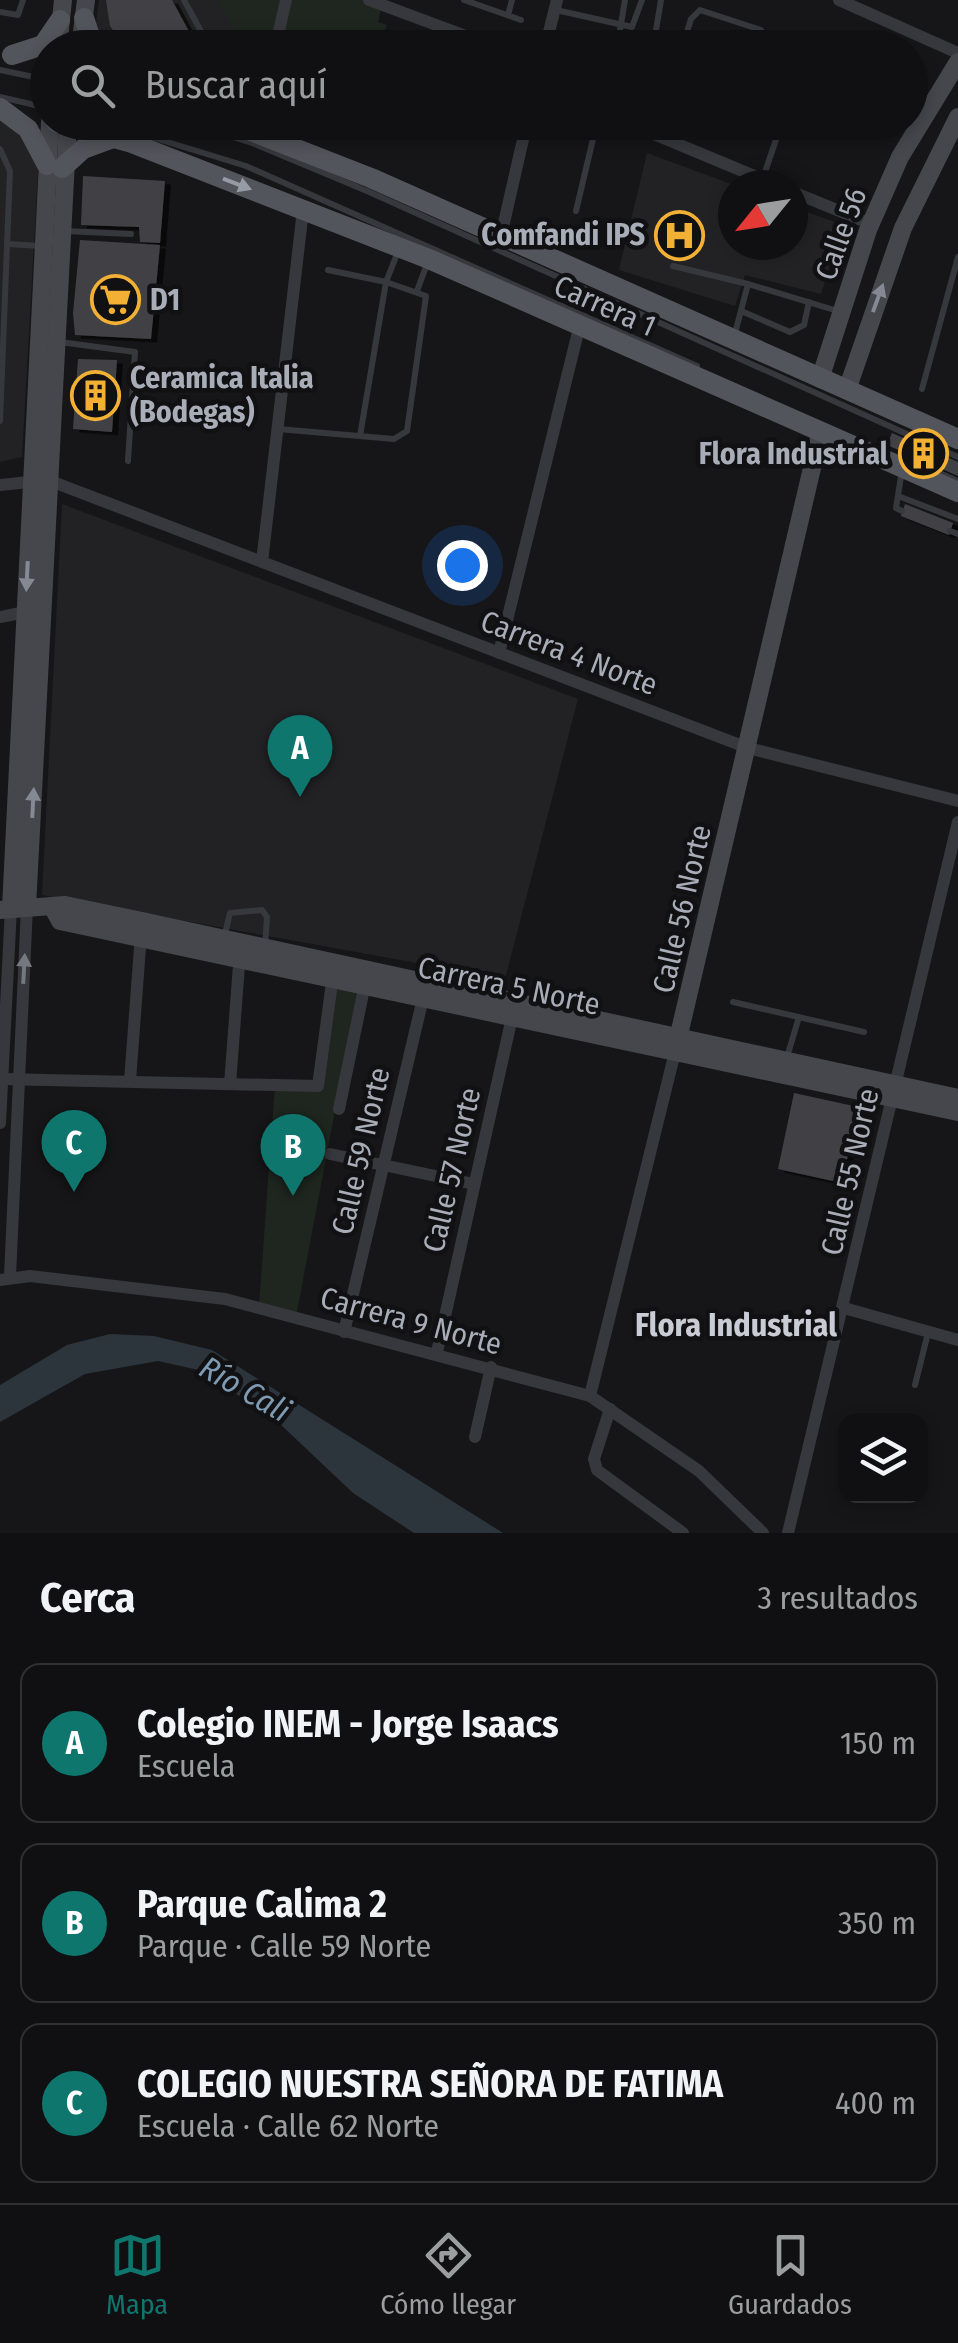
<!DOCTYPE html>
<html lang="es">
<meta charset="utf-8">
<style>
:root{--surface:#101012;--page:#19191b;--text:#f1f3f6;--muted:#9c9d9f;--line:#303032;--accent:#0f766e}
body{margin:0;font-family:"Fira Sans Condensed",sans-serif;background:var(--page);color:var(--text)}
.controls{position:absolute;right:30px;bottom:30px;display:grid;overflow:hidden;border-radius:20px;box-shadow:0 5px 15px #0003}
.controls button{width:90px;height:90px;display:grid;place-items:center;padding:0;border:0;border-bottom:2px solid var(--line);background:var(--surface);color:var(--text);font:50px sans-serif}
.compass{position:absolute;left:718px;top:170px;width:90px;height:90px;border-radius:50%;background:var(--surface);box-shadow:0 5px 15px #0003;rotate:240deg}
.you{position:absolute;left:462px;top:565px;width:35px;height:35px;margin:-25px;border:8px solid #fff;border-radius:50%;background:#1a73e8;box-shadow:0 0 0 15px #1a73e833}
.badge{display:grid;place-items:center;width:65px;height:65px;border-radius:50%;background:var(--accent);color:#fff;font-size:32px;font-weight:700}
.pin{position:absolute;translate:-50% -82px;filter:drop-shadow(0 2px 5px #0008)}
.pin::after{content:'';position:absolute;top:52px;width:35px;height:30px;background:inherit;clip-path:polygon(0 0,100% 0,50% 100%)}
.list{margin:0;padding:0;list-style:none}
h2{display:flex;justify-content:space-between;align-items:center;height:130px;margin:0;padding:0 40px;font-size:42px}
h2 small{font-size:32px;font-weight:400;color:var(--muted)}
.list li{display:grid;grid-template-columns:65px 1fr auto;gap:30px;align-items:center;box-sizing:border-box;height:160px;margin:0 20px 20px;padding:0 20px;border:2px solid var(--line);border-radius:20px}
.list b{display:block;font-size:38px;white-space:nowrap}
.list p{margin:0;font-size:32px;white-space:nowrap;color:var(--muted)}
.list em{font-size:32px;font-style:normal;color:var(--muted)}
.icon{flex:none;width:55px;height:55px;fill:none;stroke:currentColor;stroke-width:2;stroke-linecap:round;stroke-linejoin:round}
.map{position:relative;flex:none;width:958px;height:1533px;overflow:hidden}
.search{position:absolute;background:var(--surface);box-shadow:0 5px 15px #0003;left:30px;right:30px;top:30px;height:110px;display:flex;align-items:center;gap:25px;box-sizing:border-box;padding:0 35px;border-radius:55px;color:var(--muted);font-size:38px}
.sheet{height:670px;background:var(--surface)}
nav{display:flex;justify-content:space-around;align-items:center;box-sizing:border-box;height:140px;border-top:2px solid var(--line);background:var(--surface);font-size:28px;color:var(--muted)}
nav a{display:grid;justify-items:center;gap:5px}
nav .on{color:var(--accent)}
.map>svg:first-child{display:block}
.built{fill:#222225}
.green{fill:#1e261f}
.water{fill:#2c353c}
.building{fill:#404145;filter:url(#shadow)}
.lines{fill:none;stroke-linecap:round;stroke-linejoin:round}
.lane{stroke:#37383d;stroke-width:6}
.street{stroke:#37383d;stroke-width:12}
.secondary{stroke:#45474d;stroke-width:18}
.primary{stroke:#53555c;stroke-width:20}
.oneway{fill:#979ba6}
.oneway2{fill:#858993}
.oneway3{fill:#757881}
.labels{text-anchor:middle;stroke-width:9;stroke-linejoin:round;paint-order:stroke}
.street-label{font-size:30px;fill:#a8adb8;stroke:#111113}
.poi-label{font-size:30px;font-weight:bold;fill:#a8adb8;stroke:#111113;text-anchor:end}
.neighbourhood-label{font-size:32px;font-weight:bold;fill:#c9ccd4;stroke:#111113}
.water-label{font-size:32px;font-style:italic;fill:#7f9bb3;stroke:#111113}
</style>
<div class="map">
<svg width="958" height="1533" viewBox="0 0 958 1533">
<defs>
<filter id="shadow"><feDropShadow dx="6" dy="3.5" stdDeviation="0" flood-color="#0009"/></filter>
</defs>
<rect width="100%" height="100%" fill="#161618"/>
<g class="built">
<path d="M99,0H217L248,47H103L96,23Z"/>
<path d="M0,120L21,134L36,159L38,172L22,457L0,462Z"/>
<path d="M647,153L734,185L733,245H793V207L843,225L821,294L745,275L735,306L619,270Z"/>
<path d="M62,504L578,699L505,979L42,895Z"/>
</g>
<g class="green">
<path d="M217,0H280L269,47L243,46Z"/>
<path d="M286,0H369L382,5L378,22L387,25L378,47L275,48Z"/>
<path d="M332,985L358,989L297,1312L259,1305L275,1085H318Z"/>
</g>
<path class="water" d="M110,1334L154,1336L212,1350L503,1533H414L353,1493L279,1423L203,1371L158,1361L85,1374L0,1422V1385L67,1345Z"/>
<g class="building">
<path d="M106,0H172L198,48H126L110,26Z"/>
<path d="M83,176L165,181L160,243L140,242L139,227L81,225Z"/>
<path d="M80,240L160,245L151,339L75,335L73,313Z"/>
<path d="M78,359L117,360L112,432L73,429Z"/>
<path d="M892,433L958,462V476L887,445Z"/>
<path d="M905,504L953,523L949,535L901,516Z"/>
<path d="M794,1093L858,1107L842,1183L778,1169Z"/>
</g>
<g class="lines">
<g class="lane">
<path d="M184,0L210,48"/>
<path d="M464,0L521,20"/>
<path d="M556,10L632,27L642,0"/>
<path d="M0,12L18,15L23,0"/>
<path d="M508,15L512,0"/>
<path d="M617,48L625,0"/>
<path d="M653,48L661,0"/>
<path d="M682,48L691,19L700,10L761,30L767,48"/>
<path d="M0,70L48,80"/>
<path d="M0,97L48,108"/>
<path d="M102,122L246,166L697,366"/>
<path d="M187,122L252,143L367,191L958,457"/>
<path d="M0,149L10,171L0,421"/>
<path d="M763,178L782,122"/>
<path d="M576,211L597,122"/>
<path d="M65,231L131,234"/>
<path d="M7,244L41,246"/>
<path d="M673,266L748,284"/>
<path d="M417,291L427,264"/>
<path d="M741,311L790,332L804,325L809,302"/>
<path d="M734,337L748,284L841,312"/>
<path d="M60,342L135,352L128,461"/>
<path d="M922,389L958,257"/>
<path d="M278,429L394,439L407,431L426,296L386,282L328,270"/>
<path d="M360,436L386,282L399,249"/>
<path d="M918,464L958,481"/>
<path d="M902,470L896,508L902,511"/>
<path d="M898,496L958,519"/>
<path d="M950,531L958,534"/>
<path d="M224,938L230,913L262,910L267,917L265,946"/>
<path d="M733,1002L864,1032"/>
<path d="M787,1057L799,1017"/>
<path d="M915,1385L928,1333"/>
</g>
<g class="street">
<path d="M369,0L498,48"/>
<path d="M839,0L958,53"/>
<path d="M275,48L286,0"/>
<path d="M545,48L557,0"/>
<path d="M625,122L776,185"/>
<path d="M793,192L871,224"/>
<path d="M501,236L527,122"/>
<path d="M0,485L48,480L748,748L958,801"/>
<path d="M262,562L303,210"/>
<path d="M0,617L25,612"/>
<path d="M499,653L579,328"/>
<path d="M2,1079L318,1086L333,975"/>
<path d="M130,1081L141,934"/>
<path d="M230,1084L240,952"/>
<path d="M339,1109L365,984"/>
<path d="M0,1123L11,908"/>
<path d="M330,1154L474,1184"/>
<path d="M10,1276L27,907"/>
<path d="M0,1280L30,1276L225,1299L590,1396L699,1471L763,1533"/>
<path d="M844,1308L958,1340"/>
<path d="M344,1332L424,994"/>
<path d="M437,1352L513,1013"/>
<path d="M590,1396L676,1048"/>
<path d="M610,1409L594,1459L597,1470L683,1533"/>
<path d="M475,1437L491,1367"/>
<path d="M788,1533L958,822"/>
</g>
<g class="secondary">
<path d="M58,48L63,0"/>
<path d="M80,48L86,0"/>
<path d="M820,379L868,230L900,157L958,62"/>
<path d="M847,390L903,228L958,117"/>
<path d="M27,907L68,122"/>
<path d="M11,908L50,122"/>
<path d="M0,910L65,905L142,921L958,1098"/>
<path d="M54,910L60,921L958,1112"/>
<path d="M677,1043L820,434"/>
</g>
<g class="primary">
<path d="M84,18L94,48"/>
<path d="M12,55L43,45L60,20"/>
<path d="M0,108L28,129L47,165"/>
<path d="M56,122L129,142L429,259L958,492"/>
<path d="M228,122L371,178L958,439"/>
<path d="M62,168L83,149L110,139"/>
</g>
</g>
<defs><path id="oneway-solid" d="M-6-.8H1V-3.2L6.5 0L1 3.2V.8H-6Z" transform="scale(2.5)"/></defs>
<use class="oneway" href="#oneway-solid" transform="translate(237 184) rotate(21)"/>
<g class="oneway2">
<use href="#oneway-solid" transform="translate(878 298) rotate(-70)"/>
<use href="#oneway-solid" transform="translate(27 576) rotate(93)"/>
<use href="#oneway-solid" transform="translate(33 803) rotate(-87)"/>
</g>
<use class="oneway3" href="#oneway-solid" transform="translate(24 969) rotate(-87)"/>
<defs>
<symbol id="hospital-ring" viewBox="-11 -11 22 22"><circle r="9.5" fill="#111113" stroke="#f2b134" stroke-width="1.5"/><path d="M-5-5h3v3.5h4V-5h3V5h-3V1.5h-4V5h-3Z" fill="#f2b134"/></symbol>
<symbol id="supermarket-ring" viewBox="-11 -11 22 22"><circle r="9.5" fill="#111113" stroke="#f2b134" stroke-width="1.5"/><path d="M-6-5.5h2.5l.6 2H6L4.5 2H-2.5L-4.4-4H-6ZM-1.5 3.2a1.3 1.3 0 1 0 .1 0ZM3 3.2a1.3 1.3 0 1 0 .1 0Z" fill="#f2b134"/></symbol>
<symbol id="building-ring" viewBox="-11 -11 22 22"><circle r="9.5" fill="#111113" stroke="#f2b134" stroke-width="1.5"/><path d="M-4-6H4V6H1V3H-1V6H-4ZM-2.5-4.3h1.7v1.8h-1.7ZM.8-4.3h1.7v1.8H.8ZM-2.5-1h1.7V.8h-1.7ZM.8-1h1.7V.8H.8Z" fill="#f2b134"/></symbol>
</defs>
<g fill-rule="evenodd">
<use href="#hospital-ring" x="652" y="208" width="55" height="55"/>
<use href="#supermarket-ring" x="88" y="272" width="55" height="55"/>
<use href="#building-ring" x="68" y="368" width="55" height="55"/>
<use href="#building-ring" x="896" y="426" width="55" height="55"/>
</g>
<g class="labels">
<g class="street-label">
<text transform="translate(841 234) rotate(-70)" y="10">Calle 56</text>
<text transform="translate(605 306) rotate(24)" y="10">Carrera 1</text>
<text transform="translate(569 653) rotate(21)" y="10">Carrera 4 Norte</text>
<text transform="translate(682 909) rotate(-77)" y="10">Calle 56 Norte</text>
<text transform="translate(509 986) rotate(12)" y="10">Carrera 5 Norte</text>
<text transform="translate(361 1151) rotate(-77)" y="10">Calle 59 Norte</text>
<text transform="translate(452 1170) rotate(-77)" y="10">Calle 57 Norte</text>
<text transform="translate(850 1172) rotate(-77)" y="10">Calle 55 Norte</text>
<text transform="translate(411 1321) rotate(15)" y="10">Carrera 9 Norte</text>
</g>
<g class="poi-label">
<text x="645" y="245">Comfandi IPS</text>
<text x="150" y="310" text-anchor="start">D1</text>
<text x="130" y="388" text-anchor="start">Ceramica Italia<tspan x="130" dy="34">(Bodegas)</tspan></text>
<text x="888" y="464">Flora Industrial</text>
</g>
<g class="neighbourhood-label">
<text x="736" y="1336">Flora Industrial</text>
</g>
<g class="water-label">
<text transform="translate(245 1389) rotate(30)" y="11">Río Cali</text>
</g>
</g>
</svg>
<div class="controls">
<button><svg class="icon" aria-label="layers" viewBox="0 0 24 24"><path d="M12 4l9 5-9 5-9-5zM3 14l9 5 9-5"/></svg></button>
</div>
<svg class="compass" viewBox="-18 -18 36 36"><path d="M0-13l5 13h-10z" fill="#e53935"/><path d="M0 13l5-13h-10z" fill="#9c9d9f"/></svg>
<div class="you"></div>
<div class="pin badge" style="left:300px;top:797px">A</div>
<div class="pin badge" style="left:293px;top:1196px">B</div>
<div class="pin badge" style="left:74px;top:1192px">C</div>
<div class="search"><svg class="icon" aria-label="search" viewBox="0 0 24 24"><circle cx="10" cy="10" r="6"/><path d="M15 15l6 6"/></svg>Buscar aquí</div>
</div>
<section class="sheet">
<h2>Cerca<small>3 resultados</small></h2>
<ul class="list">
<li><span class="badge">A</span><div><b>Colegio INEM - Jorge Isaacs</b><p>Escuela</p></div><em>150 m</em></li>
<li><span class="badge">B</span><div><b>Parque Calima 2</b><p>Parque · Calle 59 Norte</p></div><em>350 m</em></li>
<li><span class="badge">C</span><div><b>COLEGIO NUESTRA SEÑORA DE FATIMA</b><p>Escuela · Calle 62 Norte</p></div><em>400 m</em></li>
</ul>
</section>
<nav>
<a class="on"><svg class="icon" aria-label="map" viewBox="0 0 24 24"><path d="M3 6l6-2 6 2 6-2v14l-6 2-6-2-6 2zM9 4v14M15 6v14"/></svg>Mapa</a>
<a><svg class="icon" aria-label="directions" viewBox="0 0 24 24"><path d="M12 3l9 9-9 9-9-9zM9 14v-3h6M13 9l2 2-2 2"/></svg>Cómo llegar</a>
<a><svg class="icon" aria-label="saved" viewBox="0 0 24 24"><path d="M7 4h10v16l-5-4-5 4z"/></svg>Guardados</a>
</nav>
